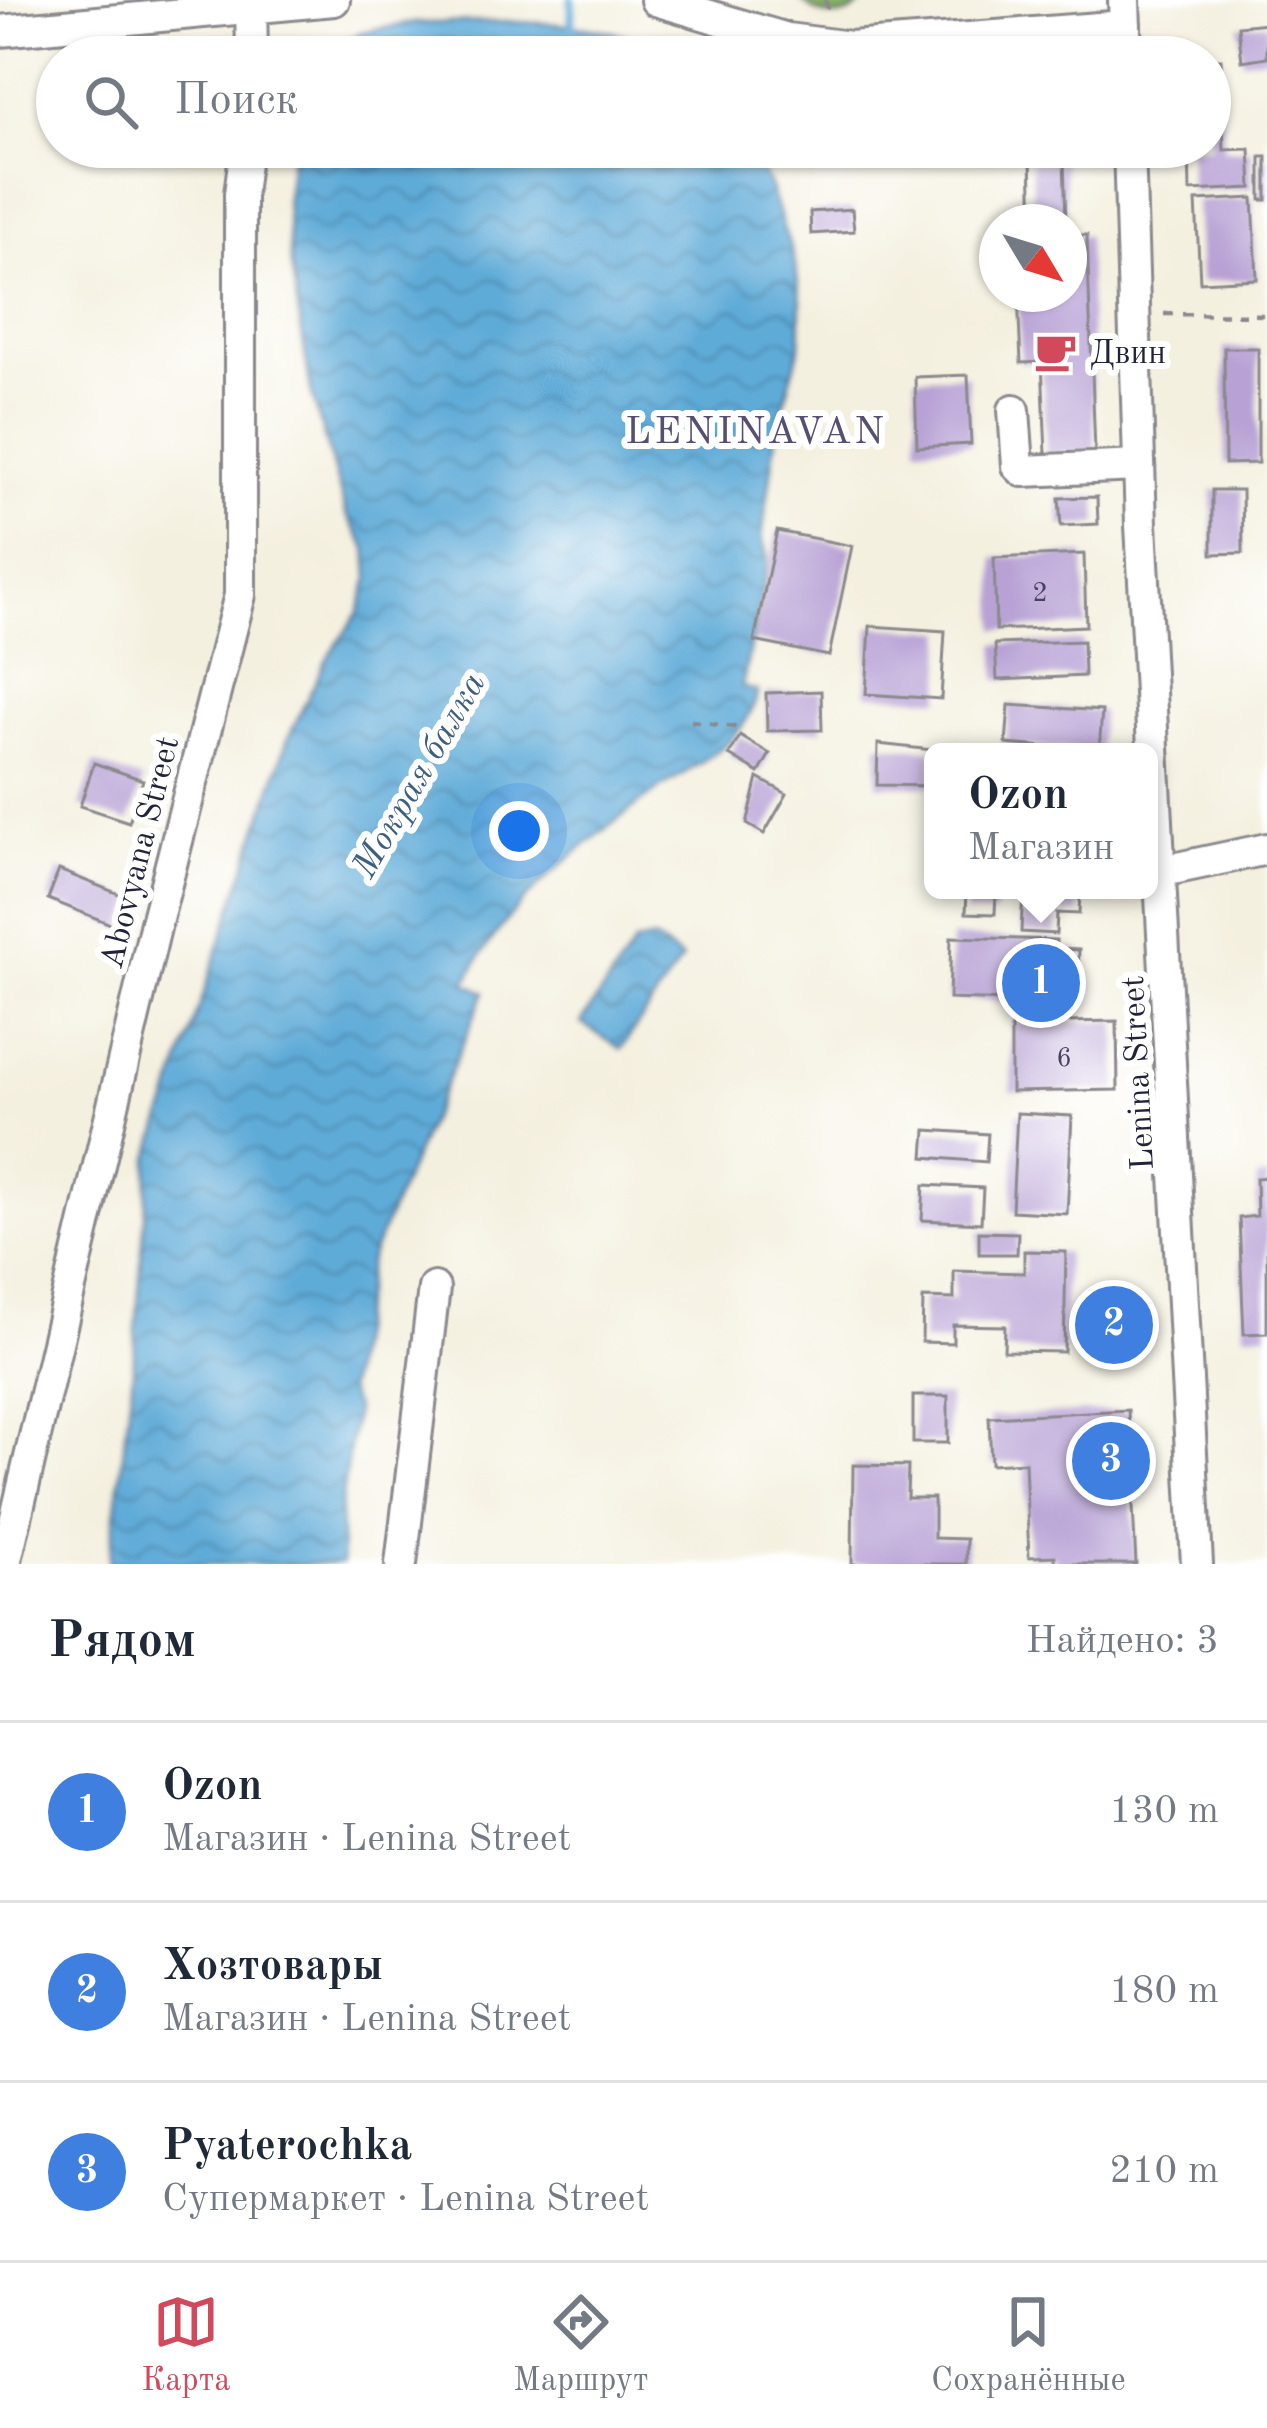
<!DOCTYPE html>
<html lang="ru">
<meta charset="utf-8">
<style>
:root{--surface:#fff;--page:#f6f6f7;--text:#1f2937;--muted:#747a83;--line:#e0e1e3;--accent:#d1495b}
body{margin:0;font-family:"Old Standard TT",serif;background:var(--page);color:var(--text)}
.compass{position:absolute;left:979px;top:204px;width:108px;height:108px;border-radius:50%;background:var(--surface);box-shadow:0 3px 9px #0004;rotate:128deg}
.you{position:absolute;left:519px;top:831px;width:42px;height:42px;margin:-30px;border:9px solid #fff;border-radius:50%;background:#1a73e8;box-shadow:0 0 0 18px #1a73e833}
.badge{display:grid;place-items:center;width:78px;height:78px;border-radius:50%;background:var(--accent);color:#fff;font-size:39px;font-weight:700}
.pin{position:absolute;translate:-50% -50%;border:6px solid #fff;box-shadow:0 3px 12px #0006}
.popup{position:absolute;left:924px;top:743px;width:234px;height:156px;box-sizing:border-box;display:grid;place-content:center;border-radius:18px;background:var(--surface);filter:drop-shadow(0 3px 9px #0005);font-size:39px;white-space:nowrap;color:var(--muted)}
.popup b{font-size:45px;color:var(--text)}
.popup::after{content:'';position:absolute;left:50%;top:100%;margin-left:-24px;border:24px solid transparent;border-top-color:var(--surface)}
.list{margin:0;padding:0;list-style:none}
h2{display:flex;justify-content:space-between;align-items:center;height:156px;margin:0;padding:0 48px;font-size:51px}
h2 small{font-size:39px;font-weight:400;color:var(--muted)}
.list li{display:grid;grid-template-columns:78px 1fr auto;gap:36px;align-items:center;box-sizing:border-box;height:180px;padding:0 48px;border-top:3px solid var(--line)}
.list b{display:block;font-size:45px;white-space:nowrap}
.list p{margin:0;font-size:39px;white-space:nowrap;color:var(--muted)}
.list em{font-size:39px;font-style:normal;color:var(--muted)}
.icon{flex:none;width:66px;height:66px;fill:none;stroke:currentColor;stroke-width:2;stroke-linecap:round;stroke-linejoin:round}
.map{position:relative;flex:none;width:1267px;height:1564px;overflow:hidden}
.search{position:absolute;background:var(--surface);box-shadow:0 3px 9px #0004;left:36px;right:36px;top:36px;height:132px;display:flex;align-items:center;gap:30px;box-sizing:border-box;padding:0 42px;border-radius:66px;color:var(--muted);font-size:45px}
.sheet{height:696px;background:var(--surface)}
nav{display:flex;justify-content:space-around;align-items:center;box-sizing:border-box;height:168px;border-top:3px solid var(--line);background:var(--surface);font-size:33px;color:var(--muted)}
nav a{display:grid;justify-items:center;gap:6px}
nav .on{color:var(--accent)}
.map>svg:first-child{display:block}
.forest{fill:url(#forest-firs);stroke:#526952;stroke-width:3}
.water{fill:url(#water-waves);stroke:#40668a;stroke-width:3}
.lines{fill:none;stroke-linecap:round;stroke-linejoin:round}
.stream{stroke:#5fabd8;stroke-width:9}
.building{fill:#b8a2d5}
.minor-casing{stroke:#8b898d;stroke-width:36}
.path{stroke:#8b898d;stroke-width:4.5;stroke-dasharray:9 9;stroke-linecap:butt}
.minor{stroke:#fff;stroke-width:30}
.labels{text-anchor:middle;stroke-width:12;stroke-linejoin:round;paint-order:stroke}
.number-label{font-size:27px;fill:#484262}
.poi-label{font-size:33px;fill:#22223b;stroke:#fff;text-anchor:start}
.street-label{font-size:33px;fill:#22223b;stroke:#fff}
.water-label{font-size:36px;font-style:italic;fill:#3d6082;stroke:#fff}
.quarter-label{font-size:39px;letter-spacing:3px;fill:#564f71;stroke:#fff}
</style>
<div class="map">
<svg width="1267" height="1564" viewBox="0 0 1267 1564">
<defs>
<pattern id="forest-firs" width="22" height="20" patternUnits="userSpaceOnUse" patternTransform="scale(3)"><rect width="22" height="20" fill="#83b068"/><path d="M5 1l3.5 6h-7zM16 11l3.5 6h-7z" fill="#6b8f57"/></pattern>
<pattern id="water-waves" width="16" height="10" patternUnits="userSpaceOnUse" patternTransform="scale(3)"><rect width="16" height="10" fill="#5fabd8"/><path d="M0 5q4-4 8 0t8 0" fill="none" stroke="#4e8bb0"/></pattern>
</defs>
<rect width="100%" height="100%" fill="#fff"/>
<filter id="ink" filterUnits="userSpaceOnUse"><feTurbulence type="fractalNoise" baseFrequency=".00833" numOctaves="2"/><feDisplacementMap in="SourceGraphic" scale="24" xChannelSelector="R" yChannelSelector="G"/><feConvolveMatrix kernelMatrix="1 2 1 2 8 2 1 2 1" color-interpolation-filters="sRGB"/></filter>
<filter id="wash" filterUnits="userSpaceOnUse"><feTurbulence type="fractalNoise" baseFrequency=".004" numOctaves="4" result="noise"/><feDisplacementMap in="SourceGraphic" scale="48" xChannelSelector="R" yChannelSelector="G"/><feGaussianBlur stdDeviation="2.7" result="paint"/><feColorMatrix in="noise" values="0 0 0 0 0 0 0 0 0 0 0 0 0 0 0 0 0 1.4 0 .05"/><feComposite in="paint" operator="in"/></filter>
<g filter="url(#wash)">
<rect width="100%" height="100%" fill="#f4f0df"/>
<path class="forest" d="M801,0H865C847,24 821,20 801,0Z"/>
<g class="water">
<path d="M414,23C491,23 609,13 676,57H324L361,32Z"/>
<path d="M292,147H749L769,185L794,259L801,300L800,348L778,424L762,538L768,559L742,687L758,692C745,746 695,763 654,793C584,844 503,904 466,983L485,992L370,1259L347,1390L355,1411L340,1509L342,1564H109L132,1381L149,1160L288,738L326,660L359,612L369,578L367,549L346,514L311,391L290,260L286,201Z"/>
<path d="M653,939L682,959L621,1049L581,1023L635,943Z"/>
</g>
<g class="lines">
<path class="stream" d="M571,57L572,0"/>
</g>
<g id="blocks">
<g class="building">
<path d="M1267,23V57L1242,61L1238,26Z"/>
<path d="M1210,59H1221L1223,101H1210Z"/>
<path d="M1222,104L1224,150L1250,149L1252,188L1190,191L1189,147H1210V105Z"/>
<rect x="1261" y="157" width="6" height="43"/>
<path d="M1064,160L1066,222H1033L1031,161Z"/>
<path d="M1253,198L1257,279L1200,282L1196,201Z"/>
<path d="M852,209L854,231L811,234L810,212Z"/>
<path d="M1069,235H1087L1095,452L1046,454L1042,362L1021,363L1018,294H1069Z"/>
<path d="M1224,348H1258V463L1225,464Z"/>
<path d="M968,375L971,444L917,447L915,377Z"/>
<path d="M1212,490H1242L1243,553L1212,554Z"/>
<path d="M1097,497L1098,524L1061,526L1059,498Z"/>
<path d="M777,531L852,546L829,656L754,641Z"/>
<path d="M1084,554L1086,626L996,630L994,558Z"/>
<path d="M870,626L945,631L941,699L866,694Z"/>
<path d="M1083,641L1084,676L997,680L995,644Z"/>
<path d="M821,691L822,730L767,731L766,693Z"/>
<path d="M1009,705L1102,711L1099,751L1006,744Z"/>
<path d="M740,736L770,754L759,773L729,755Z"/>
<path d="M878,744L933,750V786L877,785Z"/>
<path d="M94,763L143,780L129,822L80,806Z"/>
<path d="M758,778L787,794L764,834L747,824Z"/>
<path d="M59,870L134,900L123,929L48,899Z"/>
<path d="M967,890H996L995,914L966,913Z"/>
<path d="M1023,890H1080L1079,914L1057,913L1056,934L1021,932Z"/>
<path d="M951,937L1056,940V949L1079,950L1077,1003L949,999Z"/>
<path d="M1117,1021L1118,1090L1011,1092V1023Z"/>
<path d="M1017,1113L1072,1116L1067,1214L1012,1211Z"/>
<path d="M926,1130L988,1134L986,1162L924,1157Z"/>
<path d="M1267,1177V1333L1244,1334L1239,1218L1257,1216L1256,1178Z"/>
<path d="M924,1185L983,1188L981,1223L922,1220Z"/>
<path d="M979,1232L1018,1233L1017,1254H979Z"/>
<path d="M1024,1251L1066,1252L1064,1352L1004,1351L1005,1326L953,1325V1343L922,1342L923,1298L954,1299V1271L1024,1273Z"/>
<path d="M1101,1301H1133V1353H1100Z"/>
<rect x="913" y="1396" width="35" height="47"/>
<path d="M1128,1410L1136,1564H1055V1556L1029,1557L1025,1462L991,1464L989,1417Z"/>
<path d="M853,1465L908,1466L907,1498H934V1538L966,1539V1564H852Z"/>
</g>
</g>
</g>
<g filter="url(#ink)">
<use href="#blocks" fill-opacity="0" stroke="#8b898d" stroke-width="3"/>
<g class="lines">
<defs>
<g id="minor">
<path d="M251,0L252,57"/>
<path d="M656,0L787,39L850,47L1125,26"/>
<path d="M1124,0L1126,57"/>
<path d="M0,31L334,0"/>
<path d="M1129,147L1141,525L1197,1564"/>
<path d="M1014,410L1018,466L1023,471L1139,466"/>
<path d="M1163,871L1267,849"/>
<path d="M5,1564L156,923L240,595V194L246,147"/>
<path d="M401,1564L434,1288"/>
</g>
</defs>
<use href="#minor" class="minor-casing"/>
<g class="path">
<path d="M825,0L831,17"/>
<path d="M1164,314L1267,315"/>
<path d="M691,721L742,728"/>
</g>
<use href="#minor" class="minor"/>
</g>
</g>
<defs>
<symbol id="cafe-bare" viewBox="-9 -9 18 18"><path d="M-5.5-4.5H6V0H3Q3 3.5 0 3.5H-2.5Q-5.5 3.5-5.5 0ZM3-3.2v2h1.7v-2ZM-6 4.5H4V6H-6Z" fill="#d1495b" stroke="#fff" stroke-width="2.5" paint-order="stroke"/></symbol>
</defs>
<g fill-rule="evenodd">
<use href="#cafe-bare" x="1026" y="322" width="59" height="59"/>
</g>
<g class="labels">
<g class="number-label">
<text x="1040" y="601">2</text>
<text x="1064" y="1066">6</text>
</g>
<g class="poi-label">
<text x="1090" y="363">Двин</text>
</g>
<g class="street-label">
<text transform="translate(138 852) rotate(-76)" y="12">Abovyana Street</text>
<text transform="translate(1136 1073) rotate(-93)" y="12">Lenina Street</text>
</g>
<g class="water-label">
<text transform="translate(417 774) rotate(-60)" y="13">Мокрая балка</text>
</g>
<g class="quarter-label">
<text x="756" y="443">LENINAVAN</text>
</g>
</g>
</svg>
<svg class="compass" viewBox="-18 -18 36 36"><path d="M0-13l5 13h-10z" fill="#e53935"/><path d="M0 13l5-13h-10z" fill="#747a83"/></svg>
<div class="you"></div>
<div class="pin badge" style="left:1041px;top:983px;background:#3f7fe0">1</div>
<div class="popup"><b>Ozon</b>Магазин</div>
<div class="pin badge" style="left:1114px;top:1325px;background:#3f7fe0">2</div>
<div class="pin badge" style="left:1111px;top:1461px;background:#3f7fe0">3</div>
<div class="search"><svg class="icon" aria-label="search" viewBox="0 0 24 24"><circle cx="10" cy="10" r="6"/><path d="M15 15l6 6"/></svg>Поиск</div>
</div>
<section class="sheet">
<h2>Рядом<small>Найдено: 3</small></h2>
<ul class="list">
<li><span class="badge" style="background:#3f7fe0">1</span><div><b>Ozon</b><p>Магазин · Lenina Street</p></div><em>130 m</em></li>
<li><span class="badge" style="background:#3f7fe0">2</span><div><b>Хозтовары</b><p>Магазин · Lenina Street</p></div><em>180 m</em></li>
<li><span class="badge" style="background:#3f7fe0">3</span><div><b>Pyaterochka</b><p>Супермаркет · Lenina Street</p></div><em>210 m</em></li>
</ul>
</section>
<nav>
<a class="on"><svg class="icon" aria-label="map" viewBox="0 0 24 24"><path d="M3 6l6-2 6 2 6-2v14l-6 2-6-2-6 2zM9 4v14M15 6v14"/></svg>Карта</a>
<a><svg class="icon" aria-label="directions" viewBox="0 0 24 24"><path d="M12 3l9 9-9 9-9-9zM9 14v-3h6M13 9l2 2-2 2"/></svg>Маршрут</a>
<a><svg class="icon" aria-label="saved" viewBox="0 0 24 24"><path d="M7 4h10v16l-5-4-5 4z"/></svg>Сохранённые</a>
</nav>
